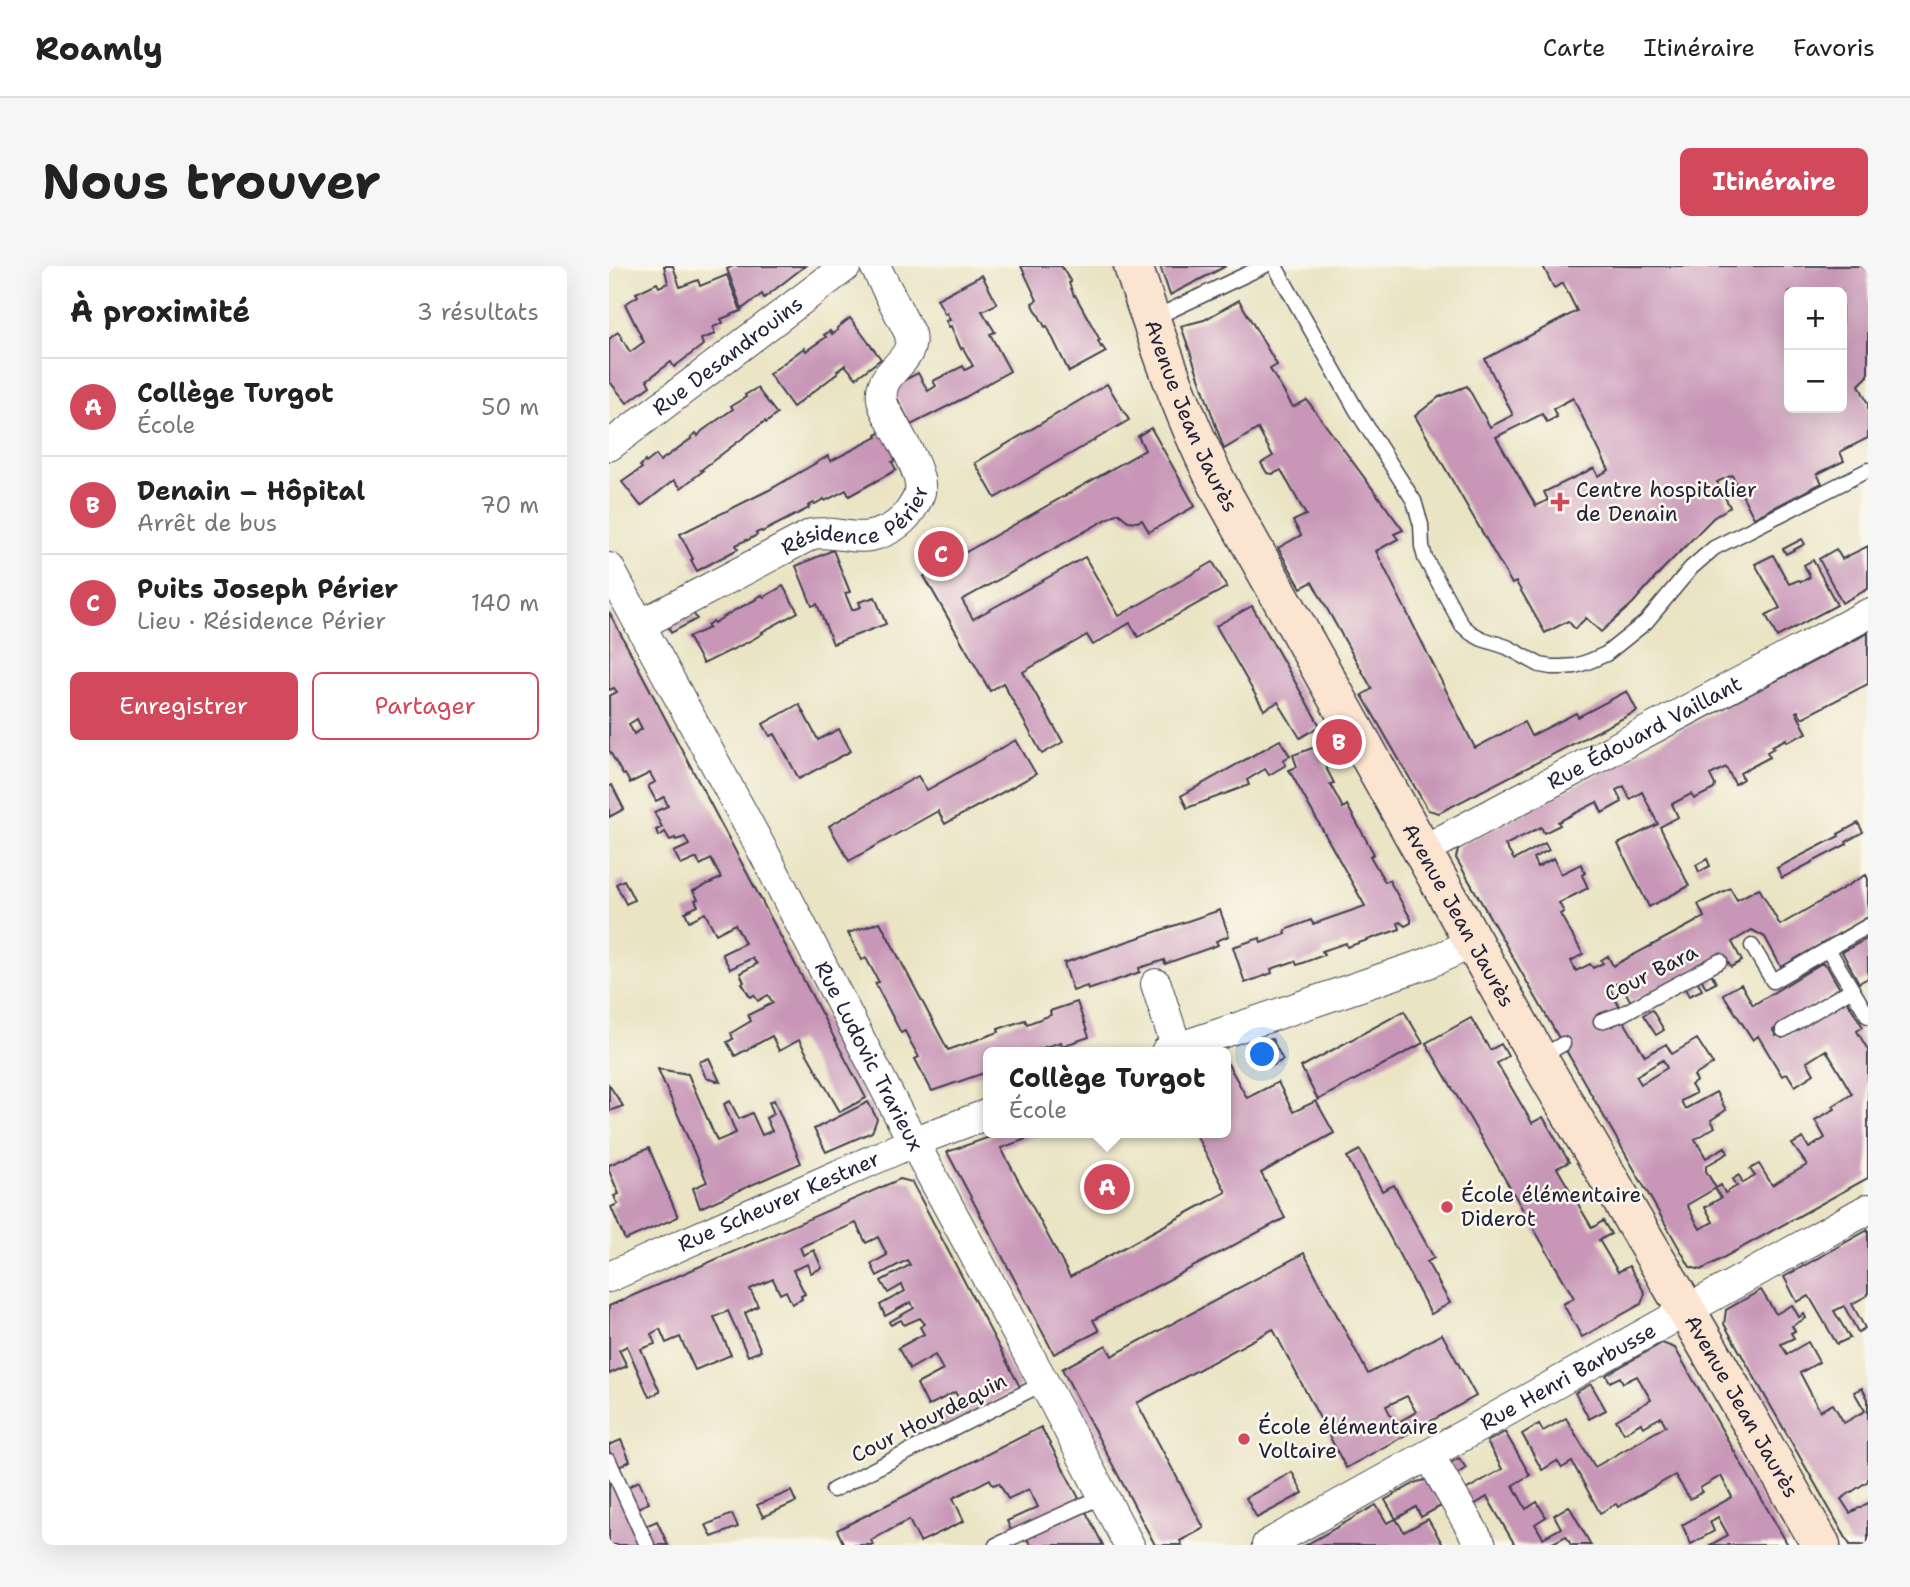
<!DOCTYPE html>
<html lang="fr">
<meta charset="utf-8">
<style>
:root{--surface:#fff;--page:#f6f6f6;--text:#222;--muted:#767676;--line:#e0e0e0;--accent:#d1495b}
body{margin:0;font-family:"Shantell Sans",sans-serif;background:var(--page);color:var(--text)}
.controls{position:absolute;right:21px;top:21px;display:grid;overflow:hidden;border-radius:10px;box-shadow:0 7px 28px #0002}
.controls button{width:63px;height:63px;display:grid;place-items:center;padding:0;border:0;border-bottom:2px solid var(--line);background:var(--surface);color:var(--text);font:35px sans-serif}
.you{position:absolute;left:654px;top:789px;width:24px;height:24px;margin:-18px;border:5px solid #fff;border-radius:50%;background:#1a73e8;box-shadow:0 0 0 10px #1a73e833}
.badge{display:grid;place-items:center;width:46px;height:46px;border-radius:50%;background:var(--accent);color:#fff;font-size:23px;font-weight:700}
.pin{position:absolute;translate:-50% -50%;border:4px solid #fff;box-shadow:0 2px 7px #0006}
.popup{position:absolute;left:374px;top:781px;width:248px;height:91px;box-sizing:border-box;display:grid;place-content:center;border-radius:10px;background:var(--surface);filter:drop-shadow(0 2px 5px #0005);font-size:23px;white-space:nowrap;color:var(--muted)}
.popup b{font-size:26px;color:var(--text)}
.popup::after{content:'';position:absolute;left:50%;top:100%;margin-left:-14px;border:14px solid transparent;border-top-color:var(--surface)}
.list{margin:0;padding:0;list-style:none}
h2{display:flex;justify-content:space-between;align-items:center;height:91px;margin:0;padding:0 28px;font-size:30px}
h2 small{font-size:23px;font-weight:400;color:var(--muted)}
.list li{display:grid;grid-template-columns:46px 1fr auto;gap:21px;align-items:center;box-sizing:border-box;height:98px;padding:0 28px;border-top:2px solid var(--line)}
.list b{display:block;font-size:26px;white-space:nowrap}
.list p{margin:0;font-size:23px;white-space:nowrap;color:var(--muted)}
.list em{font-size:23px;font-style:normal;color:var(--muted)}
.actions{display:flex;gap:14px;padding:21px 28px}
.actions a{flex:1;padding:16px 0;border:2px solid var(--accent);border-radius:10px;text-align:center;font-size:24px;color:var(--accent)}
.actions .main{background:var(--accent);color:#fff}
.map{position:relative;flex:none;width:1259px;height:1279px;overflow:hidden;border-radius:10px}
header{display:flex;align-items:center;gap:42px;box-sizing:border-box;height:98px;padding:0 35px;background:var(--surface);border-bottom:2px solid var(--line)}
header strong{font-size:33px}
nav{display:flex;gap:38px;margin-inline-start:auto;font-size:24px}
.intro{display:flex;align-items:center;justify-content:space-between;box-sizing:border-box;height:168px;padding:0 42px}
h1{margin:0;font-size:49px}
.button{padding:18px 32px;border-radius:10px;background:var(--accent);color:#fff;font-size:24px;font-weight:700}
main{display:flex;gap:42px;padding:0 42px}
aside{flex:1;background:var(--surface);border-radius:10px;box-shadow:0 7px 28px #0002}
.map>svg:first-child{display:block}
.building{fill:#c896b7;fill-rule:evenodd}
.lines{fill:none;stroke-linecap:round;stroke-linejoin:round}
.lane-casing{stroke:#403f50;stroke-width:17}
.street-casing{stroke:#403f50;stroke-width:32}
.secondary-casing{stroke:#403f50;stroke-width:41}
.lane{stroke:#fff;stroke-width:14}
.street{stroke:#fff;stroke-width:30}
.secondary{stroke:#fce5d0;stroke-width:38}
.poi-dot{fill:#d1495b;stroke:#fbf7ec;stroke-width:2.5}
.labels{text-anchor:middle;stroke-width:5;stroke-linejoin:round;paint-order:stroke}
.street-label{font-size:21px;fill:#22223b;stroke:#fbf7ec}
.poi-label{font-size:21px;fill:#22223b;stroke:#fbf7ec;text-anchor:start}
</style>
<header>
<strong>Roamly</strong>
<nav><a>Carte</a><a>Itinéraire</a><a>Favoris</a></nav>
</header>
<div class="intro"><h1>Nous trouver</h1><a class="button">Itinéraire</a></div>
<main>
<aside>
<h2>À proximité<small>3 résultats</small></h2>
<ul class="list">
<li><span class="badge">A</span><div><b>Collège Turgot</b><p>École</p></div><em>50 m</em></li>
<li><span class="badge">B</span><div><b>Denain – Hôpital</b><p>Arrêt de bus</p></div><em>70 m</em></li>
<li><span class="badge">C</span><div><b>Puits Joseph Périer</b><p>Lieu · Résidence Périer</p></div><em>140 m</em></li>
</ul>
<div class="actions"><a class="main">Enregistrer</a><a>Partager</a></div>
</aside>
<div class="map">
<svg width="1259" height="1279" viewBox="0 0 1259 1279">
<rect width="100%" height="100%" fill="#fbf7ec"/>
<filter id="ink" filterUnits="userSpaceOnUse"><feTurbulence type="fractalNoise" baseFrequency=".0143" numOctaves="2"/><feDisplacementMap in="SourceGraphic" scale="14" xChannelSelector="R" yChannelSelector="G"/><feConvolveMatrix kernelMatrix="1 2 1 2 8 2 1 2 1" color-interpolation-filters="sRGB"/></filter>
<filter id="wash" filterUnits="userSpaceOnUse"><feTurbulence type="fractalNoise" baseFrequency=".00686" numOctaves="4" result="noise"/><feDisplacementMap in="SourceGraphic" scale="28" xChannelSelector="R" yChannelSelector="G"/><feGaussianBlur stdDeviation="1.57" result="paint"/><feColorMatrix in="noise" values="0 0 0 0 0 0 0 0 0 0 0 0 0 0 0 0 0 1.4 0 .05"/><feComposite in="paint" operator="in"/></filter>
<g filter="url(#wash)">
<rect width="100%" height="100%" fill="#eae4c4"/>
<g id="blocks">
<g class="building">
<path d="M55,0H64L71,21L89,14L91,20L118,9L132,45L112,53L114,57L104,61L106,68L92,73L94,79L65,101L62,96L38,114L41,120L18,137L0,115V73L9,66L21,86L35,76L16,38L29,30L27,27L48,17L50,21L59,17Z"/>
<path d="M124,0H196L155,32L153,28L133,43L118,3Z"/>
<path d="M412,0H452L462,16L460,17L465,30L466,29L491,74L489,75L492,81L493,80L497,86L460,106L438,60L436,61L423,37L428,34Z"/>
<path d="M551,0H617L561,29Z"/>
<path d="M934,0H1259V110L1250,119L1259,138V172L1231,186L1235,195L1208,208L1213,217L1145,252L1123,209L1108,216L1121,241L1104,252L1053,304L1024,337L992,366L977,352L966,363L959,355L936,367L907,316L903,318L806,150L830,131L858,120L881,161L904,149L876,93L968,45L954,17L945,22ZM1180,26H1233V142H1180ZM964,132L1000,204L989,210L985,202L935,226L939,234L927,240L887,171L933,148L938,156L948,151L944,143Z"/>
<path d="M373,9L388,38L373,45L386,66L381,68L401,105L367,124V125L353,133L302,159L282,121L309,107L319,125L327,120L324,115L354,100L356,104L364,100L354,82L352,83L342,60L340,61L337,55L341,54L338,47L336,48L328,33Z"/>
<path d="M630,34L668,99L661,103L684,141L698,134L794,264L785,268L789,273L767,285L866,482L915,456L922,470L967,447L969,451L1018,425L1028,445L830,547L819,544L753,429L763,423L703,316L692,322L669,282L692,269L684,255L697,249L672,204L664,208L658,207L652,197L664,190L649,163L615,183L572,60L595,54Z"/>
<path d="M241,52L272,93L247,112L236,99L228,105L229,107L184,141L160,108L195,82L197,85L217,71L215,69L221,65L223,68L229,64L228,62Z"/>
<path d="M498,118L520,154L386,232L366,197Z"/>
<path d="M148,122L168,148L157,157L156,155L92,204L94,205L72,222L65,214L32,240L13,216L33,202L31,200L36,195L37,197L47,189L51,195L83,172L82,171L87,167L89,170L93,165L124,143L122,140L137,131L136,129Z"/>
<path d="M542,162L586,240L540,266L533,254L528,256L519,255L509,247L353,334L364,353L476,291L510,350L604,296L618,321L529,371L521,357L484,379L478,369L414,406L454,476L433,488L394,417L381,425L315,310L536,184L529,170Z"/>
<path d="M279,163L294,191L283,196L287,204L240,230L237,224L216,235L215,233L206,238L205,237L199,240L200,242L153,266L152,265L147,267L148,269L137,275V274L127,279L129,283L88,305L82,294L84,293L71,268L160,224L219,190L222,195L268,171L267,169Z"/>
<path d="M1193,273L1196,278L1177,288L1174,283Z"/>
<path d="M1259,280V323L1233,337L1210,293L1227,283L1233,293Z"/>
<path d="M224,284L241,326L236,327L243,344L252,341L250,336L266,331L277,358L224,378L208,338L203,340L187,300Z"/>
<path d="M1164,289L1180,318L1190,314L1192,316L1201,311L1195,299L1204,294L1228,339L1168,371L1157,349L1171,342L1146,298Z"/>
<path d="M174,320L189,346L153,366L154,367L143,374L94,398L79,371L100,362L98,359L104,355L105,357L126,344L148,333L147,332L153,329L155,331Z"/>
<path d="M643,340L711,460L691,472L669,436L655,444L607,360Z"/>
<path d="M81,342L88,353L62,367L56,355Z"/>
<path d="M0,346L257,832L231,846L190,774L170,785L163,770L126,790L118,776L124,773L122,767L142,755L139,749L164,737L159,729L149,735L145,729L141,731L133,717L135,716L131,707L148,698L143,692L121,703L113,688L136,677L126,658L107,668L96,647L80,655L76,646L89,640L86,634L89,633L84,625L112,612L102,593L91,599L88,592L72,599L65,586L80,579L76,571L67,574L66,572L61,574L56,566L50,570L47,564L53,561L45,546L59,540L55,531L47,535L39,520L46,516L41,507L21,517L16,508L14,509L0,484V430L8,426L5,422L0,424ZM28,453L33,463L25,468L20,458Z"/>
<path d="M1259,367V418L1193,452L1189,445L1187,446L1198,467L1178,476L1177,473L1163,480L1165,482L1158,486L1161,491L1131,507L1134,513L1126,518L1117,501L1101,509L1106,519L1105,523L1085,533L1082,528L1063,538L1069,551L1051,561L1080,620L1040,641L1009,578L1049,558L1033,526L1021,533L1015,520L1007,524L1013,536L993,547L988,536L949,556L951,559L935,567L932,561L896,579L905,594L936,577L940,584L924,592L928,601L945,592L952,608L972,598L976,607L973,609L979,622L950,637L955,646L951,648L974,688L962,695L967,705L981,698L984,702L994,697L992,694L999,690L1004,700L1077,661L1095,651L1089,638L1121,622L1128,634L1150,622L1171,659L1257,609L1259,613V651L1172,701L1156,671L1143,664L1123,676L1133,695L1122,701L1114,688L1022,736L1011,716L1000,721L1011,742L1001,755L1003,760L1014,754L1036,790L1057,778L1063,788L1088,773L1104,798L1085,810L1088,815L1082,819L1087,827L1072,835L1076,843L1107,826L1117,844L1102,854L1106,861L1086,873L1097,892L1116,881L1119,887L1097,900V905L1107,922L1078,939L1091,963L1104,956L1096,941L1112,932L1106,923L1112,919L1116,927L1128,920L1124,913L1130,909L1134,917L1146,910L1141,903L1150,898L1163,919L1198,899L1183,878L1194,872L1200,882L1216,872L1206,854L1226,843L1224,840L1243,828L1217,784L1198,796L1205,808L1186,820L1178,807L1173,810L1149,770L1144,774L1114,728L1132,718L1144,739L1213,697L1218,700L1231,723L1164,764L1167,770L1170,768L1173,772L1237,733L1254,761L1248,765L1259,784V912L1092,1004L1081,1001L847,592L850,580ZM1054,794L1058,802L1032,818L1027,810Z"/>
<path d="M190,438L209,474L230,463L242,485L190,513L166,468L161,470L154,458Z"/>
<path d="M407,474L427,508L336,558L329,545L240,595L220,560L309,510L318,524Z"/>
<path d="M671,474L681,490L674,494L677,499L660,509L656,503L638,514L640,519L578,542L572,530Z"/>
<path d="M720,476L727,487L712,492L725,517L721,518L734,542L738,539L765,588L761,590L776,616L780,614L802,653V657L796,660L791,656L789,657L791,663L738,681L737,677L713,685L715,689L688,699L686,695L662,703L663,707L636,717L624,681L651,672L652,677L677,668L676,664L702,654L704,658L756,640L680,504L688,501L684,489Z"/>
<path d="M3,519L15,543L0,551V521Z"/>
<path d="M1249,557L1254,566L1237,576L1238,578L1173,612L1168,602L1230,570L1229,568Z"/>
<path d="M1098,593L1101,600L1090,606L1087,599Z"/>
<path d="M15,614L25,634L17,638L7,618Z"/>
<path d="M611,644L620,670L607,675L609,679L556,698L555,694L543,698L530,702L531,706L479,724L478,720L464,725L455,697Z"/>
<path d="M271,656L339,784L390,766L389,763L416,754L418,758L442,749L441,745L468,736L480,771L453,780L452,776L427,784L428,786H379V801L376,802L378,806L323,825L306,793L310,791L302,777L296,765L292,767L266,717L270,716L257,692L253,694L239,667Z"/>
<path d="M1259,672V712L1250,717L1233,686Z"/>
<path d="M1102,707L1107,717L1097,722L1092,712Z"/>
<path d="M1088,714L1093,724L1080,730L1075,721Z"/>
<path d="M1043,744L1055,764L1047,769L1034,749Z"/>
<path d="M795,745L814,777L709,834L692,801Z"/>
<path d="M862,752L881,784L892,778L899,790L888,797L923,857L934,851L960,896L948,902L983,962L994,955L1002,968L990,974L1009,1006L1020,1000L1036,1027L1032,1038L973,1071L954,1038L965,1032L817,777Z"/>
<path d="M663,773L674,794L661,801L649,778Z"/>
<path d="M100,792L111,816L97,812L90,796Z"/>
<path d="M619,798L638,832L669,816L684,846L707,835L725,867L652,907L676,952L484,1054L490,1065L445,1088L338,886L392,867H434L392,882L461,1011L617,926L586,867H617V799Z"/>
<path d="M49,803L79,808L108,875L127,867L115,838L121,835L130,853L143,847L153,869L163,865L157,852L165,848L160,836L165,834L192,897L91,942L84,922L98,916Z"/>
<path d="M0,819L14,840L0,845Z"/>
<path d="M259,836L268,853L263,866L217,886L205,863Z"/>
<path d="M40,882L69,951L16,974L2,941L9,938L5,930L10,928L0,905V899Z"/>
<path d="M751,884L773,925L785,919L825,992L818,996L841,1037L822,1048L738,891Z"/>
<path d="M291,913L303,916L411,1121L335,1162L328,1150L352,1137L349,1131L346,1126L319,1140L308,1118L334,1104L326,1089L301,1103L289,1082L315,1068L311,1061L316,1058L311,1052L295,1059L292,1054L282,1059L280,1056L305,1042L302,1036L276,1050L271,1039L296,1025L293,1019L279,1027L272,1015L301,999L298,994L268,1010L262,998L278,989L269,971L257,977L247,957L191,981L194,989L205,984L213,1002L202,1007L199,998L184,1004L196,1028L192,1030L193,1033L183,1038L177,1025L171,1028L164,1013L141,1023L149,1040L136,1047L152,1085L139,1090L119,1045L105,1051L122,1089L86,1104L71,1071L57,1077L51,1063L42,1068L46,1078L32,1083L51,1126L40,1131L18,1080L10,1084L18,1100L0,1108V1040Z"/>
<path d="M1259,964V1029L1243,1038L1256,1062L1249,1066L1235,1040L1225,1045L1241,1072L1228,1078L1200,1030L1188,1036L1175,1011Z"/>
<path d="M695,987L759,1108L833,1068L867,1130L737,1202L664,1063L528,1137L595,1262L571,1275L573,1279H546L453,1103L497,1079L503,1090ZM798,1130L807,1146L786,1158L777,1140Z"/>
<path d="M1152,1024L1167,1048L1183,1039L1190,1051L1195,1048L1197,1052L1183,1060L1186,1065L1182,1067L1185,1072L1172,1078L1178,1088L1199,1076L1210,1096L1191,1107L1211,1145L1224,1138L1235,1157L1256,1145L1245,1126L1253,1122L1259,1133V1215L1232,1233L1241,1247L1259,1237V1279H1241L1115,1058L1117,1044Z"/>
<path d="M1053,1077L1066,1082L1179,1279H1101L1119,1269L1109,1251L1101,1256L1105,1265L1082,1278L1073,1259L1123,1231L1112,1210L1091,1222L1094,1226L1081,1233L1066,1209L1009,1241L1007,1238L991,1247L963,1196L953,1202L948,1195L933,1204L913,1168L930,1158L934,1165L957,1152L986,1201L1057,1160L1052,1151L1034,1161L1032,1157L1015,1167L1007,1154L1042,1134L1028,1110L1014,1117L1011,1111L1001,1116L997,1109Z"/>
<path d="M982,1118L997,1144L980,1153L966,1127Z"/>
<path d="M432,1161L473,1238L404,1269L398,1255L429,1241L420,1223L399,1233L390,1217L384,1219L381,1213L344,1232L355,1255L311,1276L300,1254L262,1274L264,1279H235L228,1264Z"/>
<path d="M896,1166L921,1209L904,1219L917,1243L928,1236L937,1251L926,1258L934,1272L952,1262L945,1249L960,1240L982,1279H962L957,1270L940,1279H906L878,1231L863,1240L855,1225L893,1203L878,1176Z"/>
<path d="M12,1174L21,1195L8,1202L0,1185V1179Z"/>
<path d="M850,1192L857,1202L846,1209L839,1198Z"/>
<path d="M0,1205L34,1279H0Z"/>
<path d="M683,1206L694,1227L648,1252L637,1232Z"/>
<path d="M817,1214L832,1240L812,1251L807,1241L787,1253L776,1234L808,1216Z"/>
<path d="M30,1215L40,1237L26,1243L17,1222Z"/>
<path d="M182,1225L187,1236L154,1251L148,1239Z"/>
<path d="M767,1239L778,1257L787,1253L795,1266L819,1253L834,1279H697Z"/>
<path d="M475,1242L494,1279H421L416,1268Z"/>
<path d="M123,1248L129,1261L103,1271L97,1259Z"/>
<path d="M48,1255L59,1279H42L34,1261Z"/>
</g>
</g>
</g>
<g filter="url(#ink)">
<use href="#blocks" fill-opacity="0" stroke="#403f50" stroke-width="2"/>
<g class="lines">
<defs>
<g id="lane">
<path d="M666,0L748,145L805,235L812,259L813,280L816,292L853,359L862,367L873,373L898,381L931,399L942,401H952L966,400L981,395L997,388L1037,356L1082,302L1105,282L1259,204"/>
<path d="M543,53L655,0"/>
<path d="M1143,680L1164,715L1259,660"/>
<path d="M1219,683L1259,750"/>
<path d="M992,755L1013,748L1111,695"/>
<path d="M1174,764L1243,723"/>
<path d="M930,792L954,778"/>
<path d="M0,1195L38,1279"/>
<path d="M224,1224L435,1117"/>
<path d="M387,1279L494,1230"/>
</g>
<g id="street">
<path id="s1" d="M0,180L237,0"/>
<path id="s2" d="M0,302L157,591L291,851L435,1117L520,1279"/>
<path id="s3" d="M31,359L203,268C224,264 241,274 261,270C277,267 292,258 301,245C305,239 309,233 311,226C314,205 290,171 281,152C277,146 274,140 273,133C269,103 307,98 301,68L266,0"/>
<path id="s4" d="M813,585L1259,348"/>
<path d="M547,718L568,783"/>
<path d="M557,786L819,697L863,677"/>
<path id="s5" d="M0,1011L304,876L379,848"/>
<path d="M820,1189L872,1279"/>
<path id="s6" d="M658,1279L1259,943"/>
</g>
<g id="secondary">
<path id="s7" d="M524,0C550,79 576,157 615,230L929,792L1097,1078L1212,1279"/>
</g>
</defs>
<use href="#lane" class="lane-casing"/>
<use href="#street" class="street-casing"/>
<use href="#secondary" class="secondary-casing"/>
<use href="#lane" class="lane"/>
<use href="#street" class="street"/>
<use href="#secondary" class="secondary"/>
</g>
</g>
<g class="poi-dot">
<path d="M947.5 225.5h7v7h7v7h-7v7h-7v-7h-7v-7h7z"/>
<circle cx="838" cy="941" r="7"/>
<circle cx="635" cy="1173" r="7"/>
</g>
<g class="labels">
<g class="street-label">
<text dy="7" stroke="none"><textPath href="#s1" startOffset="149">Rue Desandrouins</textPath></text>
<text dy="7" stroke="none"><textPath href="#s7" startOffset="161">Avenue Jean Jaurès</textPath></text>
<text dy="7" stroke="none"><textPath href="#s3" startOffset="245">Résidence Périer</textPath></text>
<text dy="7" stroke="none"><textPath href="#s4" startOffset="252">Rue Édouard Vaillant</textPath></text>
<text dy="7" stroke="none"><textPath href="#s7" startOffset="728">Avenue Jean Jaurès</textPath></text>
<text transform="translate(1042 707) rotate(-27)" y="7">Cour Bara</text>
<text dy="7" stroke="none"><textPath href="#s2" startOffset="553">Rue Ludovic Trarieux</textPath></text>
<text dy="7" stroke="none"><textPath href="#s5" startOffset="186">Rue Scheurer Kestner</textPath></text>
<text dy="7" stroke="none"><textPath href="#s6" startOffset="345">Rue Henri Barbusse</textPath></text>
<text dy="7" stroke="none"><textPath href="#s7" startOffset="1295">Avenue Jean Jaurès</textPath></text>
<text transform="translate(320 1152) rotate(-27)" y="7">Cour Hourdequin</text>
</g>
<g class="poi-label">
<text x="967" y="231">Centre hospitalier<tspan x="967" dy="24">de Denain</tspan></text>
<text x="852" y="936">École élémentaire<tspan x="852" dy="24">Diderot</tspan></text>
<text x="649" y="1168">École élémentaire<tspan x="649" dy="24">Voltaire</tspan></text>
</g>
</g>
</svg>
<div class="controls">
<button>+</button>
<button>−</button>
</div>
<div class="you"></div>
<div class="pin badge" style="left:498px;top:921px">A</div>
<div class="popup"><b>Collège Turgot</b>École</div>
<div class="pin badge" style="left:730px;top:476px">B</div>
<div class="pin badge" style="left:332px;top:288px">C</div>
</div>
</main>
